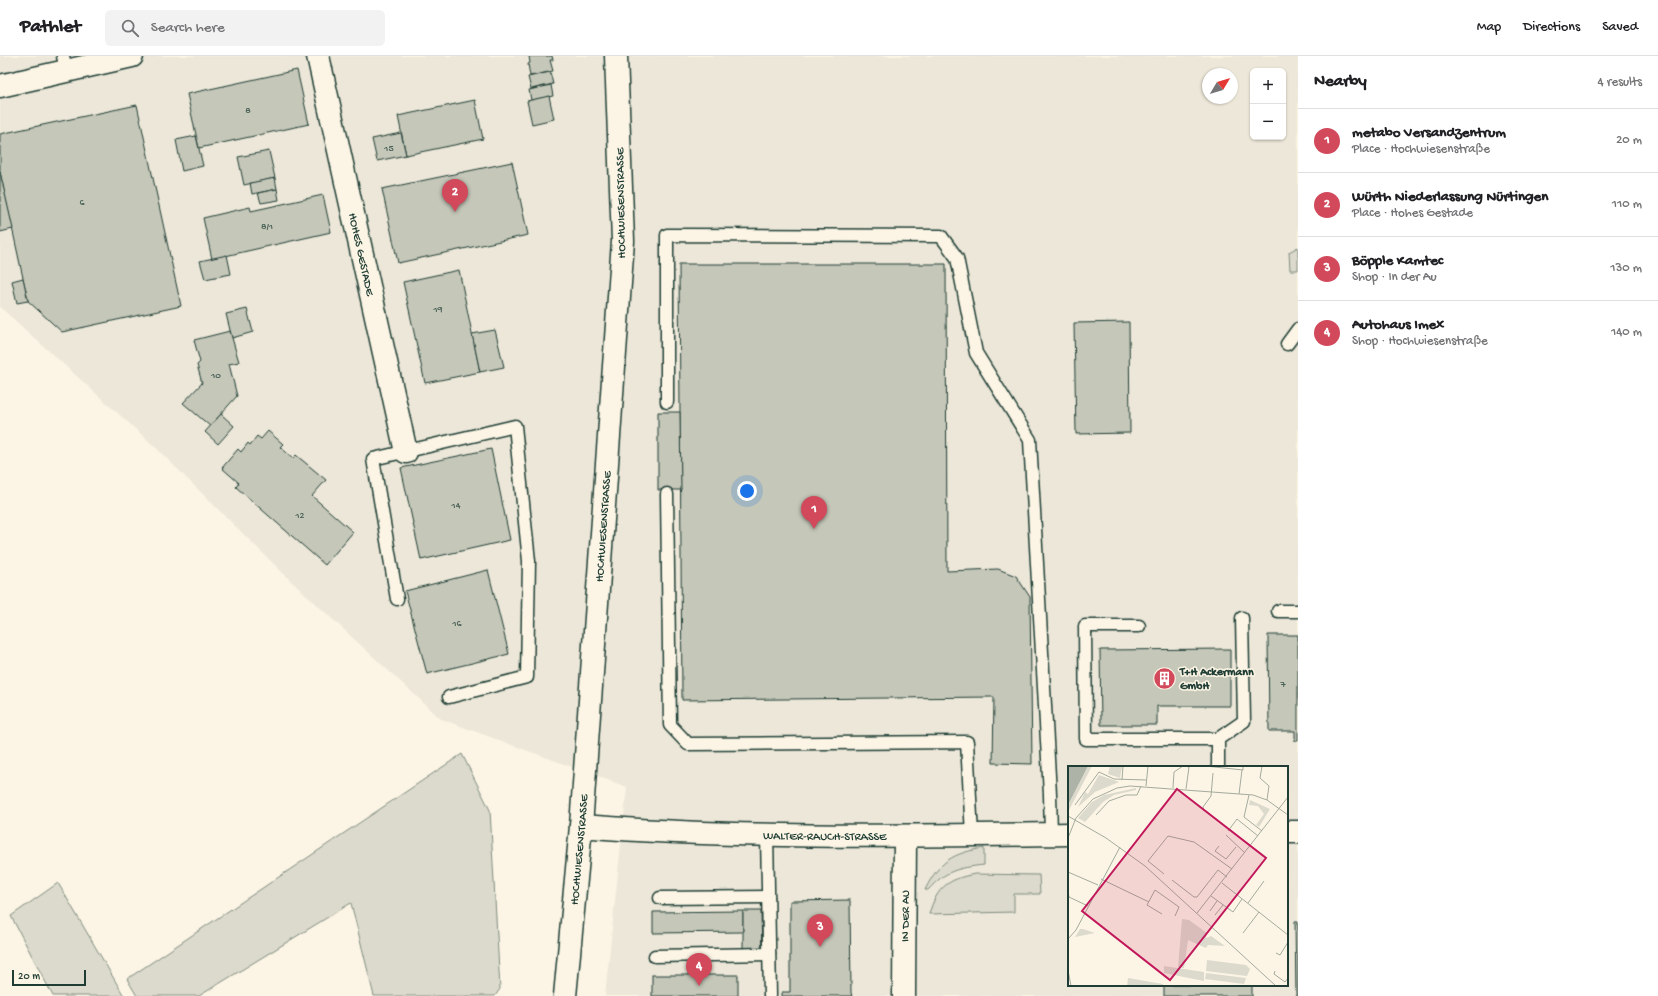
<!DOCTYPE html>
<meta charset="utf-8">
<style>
:root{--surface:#fff;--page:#f2f2f2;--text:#202124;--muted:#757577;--line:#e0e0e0;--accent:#d1495b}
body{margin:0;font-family:"Gochi Hand",sans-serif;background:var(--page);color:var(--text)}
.controls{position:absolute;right:12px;top:12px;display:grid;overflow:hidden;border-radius:6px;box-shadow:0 1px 3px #0004}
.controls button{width:36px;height:36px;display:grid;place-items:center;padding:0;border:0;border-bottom:1px solid var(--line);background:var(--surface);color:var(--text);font:20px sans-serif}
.compass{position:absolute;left:1202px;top:12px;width:36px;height:36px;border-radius:50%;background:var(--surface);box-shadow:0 1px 3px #0004;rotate:52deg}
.scale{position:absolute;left:12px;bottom:10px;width:74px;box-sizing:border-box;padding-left:4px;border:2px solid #1f3d34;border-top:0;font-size:11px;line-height:14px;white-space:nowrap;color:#1f3d34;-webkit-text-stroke:3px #fcf5e5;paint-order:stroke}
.you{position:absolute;left:747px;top:435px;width:14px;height:14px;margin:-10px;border:3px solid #fff;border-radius:50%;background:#1a73e8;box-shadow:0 0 0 6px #1a73e833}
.badge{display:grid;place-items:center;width:26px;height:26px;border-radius:50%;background:var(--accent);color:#fff;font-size:13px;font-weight:700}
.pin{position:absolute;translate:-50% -33px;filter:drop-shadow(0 1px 2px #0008)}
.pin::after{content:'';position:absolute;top:21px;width:14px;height:12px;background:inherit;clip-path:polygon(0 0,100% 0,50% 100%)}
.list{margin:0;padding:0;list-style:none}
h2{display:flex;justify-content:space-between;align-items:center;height:52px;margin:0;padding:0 16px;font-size:17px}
h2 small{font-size:13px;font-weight:400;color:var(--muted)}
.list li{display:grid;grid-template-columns:26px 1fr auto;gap:12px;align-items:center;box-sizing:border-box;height:64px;padding:0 16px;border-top:1px solid var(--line)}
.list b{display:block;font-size:15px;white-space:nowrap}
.list p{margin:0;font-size:13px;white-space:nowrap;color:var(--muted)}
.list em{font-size:13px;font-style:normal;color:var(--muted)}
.icon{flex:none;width:22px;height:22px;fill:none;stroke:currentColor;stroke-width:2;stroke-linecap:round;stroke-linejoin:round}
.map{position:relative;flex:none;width:1298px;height:940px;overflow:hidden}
header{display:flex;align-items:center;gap:24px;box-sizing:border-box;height:56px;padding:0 20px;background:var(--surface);border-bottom:1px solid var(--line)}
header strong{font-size:19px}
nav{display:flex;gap:22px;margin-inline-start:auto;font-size:14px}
.search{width:280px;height:36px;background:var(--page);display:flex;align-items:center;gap:10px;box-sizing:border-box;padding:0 14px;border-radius:6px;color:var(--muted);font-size:15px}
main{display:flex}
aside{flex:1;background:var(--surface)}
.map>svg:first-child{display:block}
.built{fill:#ece7d8;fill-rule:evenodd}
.green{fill:#dcdacc;stroke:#7e8c80}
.building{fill:#c5c7b9;stroke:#1f3d34}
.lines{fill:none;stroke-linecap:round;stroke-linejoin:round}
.lane-casing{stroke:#1f3d34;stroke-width:15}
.street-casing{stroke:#1f3d34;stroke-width:25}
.secondary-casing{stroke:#1f3d34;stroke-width:25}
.lane{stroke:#fcf5e5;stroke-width:12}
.street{stroke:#fcf5e5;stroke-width:22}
.secondary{stroke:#fcf5e5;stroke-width:22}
.labels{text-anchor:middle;stroke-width:3;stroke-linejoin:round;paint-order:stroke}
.number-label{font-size:10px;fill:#486055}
.street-label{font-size:12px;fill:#1f3d34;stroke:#fcf5e5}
.poi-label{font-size:12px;font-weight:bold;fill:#1f3d34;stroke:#fcf5e5;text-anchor:start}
.inset-road{fill:none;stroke:#a4ab9e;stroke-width:1}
.view{fill:#c2185b;fill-opacity:0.15;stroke:#c2185b;stroke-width:2}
.inset-edge{fill:none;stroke:#1f3d34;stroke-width:2}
</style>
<header>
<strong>Pathlet</strong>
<div class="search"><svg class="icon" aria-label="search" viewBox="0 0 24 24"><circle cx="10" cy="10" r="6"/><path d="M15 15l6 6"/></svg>Search here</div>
<nav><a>Map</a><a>Directions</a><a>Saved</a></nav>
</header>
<main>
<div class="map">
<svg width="1298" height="940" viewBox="0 0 1298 940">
<rect width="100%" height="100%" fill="#fcf5e5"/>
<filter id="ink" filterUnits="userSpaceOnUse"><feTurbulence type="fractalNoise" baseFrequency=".025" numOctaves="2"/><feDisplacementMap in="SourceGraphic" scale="8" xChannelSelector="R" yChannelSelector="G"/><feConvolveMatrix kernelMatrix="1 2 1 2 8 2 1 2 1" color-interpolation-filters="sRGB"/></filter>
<g filter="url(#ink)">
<path class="built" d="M0,0H1298V940H605L627,731L441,663L291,525L152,388L0,251ZM1253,15H1283V81H1253ZM1208,18H1232V42H1208ZM1069,711H1287V929H1069Z"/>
<g class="green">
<path d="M1298,191V214H1290L1289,196Z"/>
<path d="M462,698L490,754L500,933L495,940H374L351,847L199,940H137L127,923Z"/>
<path d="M984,792V809C958,812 946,814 928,834H925C939,805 953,797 984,792Z"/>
<path d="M975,818L1039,819L1040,838H1014V856L929,858C937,831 948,823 975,818Z"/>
<path d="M58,827L124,940H53L11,860Z"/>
</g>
<g class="building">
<path d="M529,0H552L553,4H550L553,15L530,20L528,8L530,7Z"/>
<path d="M297,14L309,68L199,92L187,38Z"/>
<path d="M550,16L553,28L531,33L528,21Z"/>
<path d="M551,29L553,40L531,44L529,34Z"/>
<path d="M549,40L554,63L532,68L527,45Z"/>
<path d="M475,44L483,83L406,99L398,60Z"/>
<path d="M137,49L181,250L62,276L28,245L0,116V78Z"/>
<path d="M401,77L406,99L377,105L372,83Z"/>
<path d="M196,80L203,110L182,115L176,84Z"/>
<path d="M269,95L275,122L244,129L238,101Z"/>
<path d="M512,106L528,179L398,207L382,133Z"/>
<path d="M0,116L13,173L0,176Z"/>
<path d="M275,122L277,133L252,138L250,127Z"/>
<path d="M277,133L279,144L261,147L258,137Z"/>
<path d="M323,139L331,176L212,203L203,162L250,151L251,155Z"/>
<path d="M227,199L231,218L205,223L200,205Z"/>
<path d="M679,208H946L947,515L998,513L1016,520L1030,541L1032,708L993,707L994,641L682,644Z"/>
<path d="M459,214L480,316L425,327L403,226Z"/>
<path d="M23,222L28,245L17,247L12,225Z"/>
<path d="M247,253L253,276L232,282L226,258Z"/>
<path d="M1129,266L1130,377L1076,378L1074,267Z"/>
<path d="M495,274L504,311L480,316L472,278Z"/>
<path d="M230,275L239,306L229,308L237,340L210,370L183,347L202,327L197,309L200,306L194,284Z"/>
<path d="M658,356H680L681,434H658Z"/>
<path d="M221,358L234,370L218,388L205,376Z"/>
<path d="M268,375L283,388L280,391L293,402L296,399L326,424L312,440L353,476L325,509L236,431L239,427L222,412L238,393L241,396L248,387L250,389L257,380L261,383Z"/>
<path d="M491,393L510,484L421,504L401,412Z"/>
<path d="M488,514L509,598L427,618L405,535Z"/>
<path d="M1268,579H1298V685H1295V675H1269Z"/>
<path d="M1230,593V650H1157V669H1101L1100,594Z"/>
<path d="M850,844L851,937L852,940H782V936H790V845Z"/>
<path d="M743,855V876L653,877V856Z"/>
<path d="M743,855H761L762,895H743Z"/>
<path d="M1295,865H1298V940H1296Z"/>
<rect x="652" y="919" width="86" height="21"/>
<rect x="1164" y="929" width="88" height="11"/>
</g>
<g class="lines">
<defs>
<g id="lane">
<path d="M63,0L66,14"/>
<path d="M1287,288L1298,273"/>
<path d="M667,346V179L941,180L957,202L976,297L1030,384L1050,738L1051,778"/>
<path d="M667,438L670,669L688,688L967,686L972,779"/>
<path d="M397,543L373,403L515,370L529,505L527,621L449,641"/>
<path d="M1278,555H1298"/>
<path d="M1139,570H1085L1086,683H1218"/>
<path d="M1218,711V683L1244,665L1242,562"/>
<path d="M767,778L770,940"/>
<path d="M660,842L768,841"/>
<path d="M655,900L769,898"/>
</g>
<g id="street">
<path id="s1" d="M318,0L406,396"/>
<path d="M0,30L132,0"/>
<path id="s2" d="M581,770C743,783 906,780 1069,778"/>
<path d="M1287,776H1298"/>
<path id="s3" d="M904,940L905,780"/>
</g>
<g id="secondary">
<path id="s4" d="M565,940L581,770L623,185L616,0"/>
</g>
</defs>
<use href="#lane" class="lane-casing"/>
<use href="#street" class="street-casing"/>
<use href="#secondary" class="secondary-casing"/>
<use href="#lane" class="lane"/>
<use href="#street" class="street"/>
<use href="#secondary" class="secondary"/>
</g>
</g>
<defs>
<symbol id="building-disc" viewBox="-11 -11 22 22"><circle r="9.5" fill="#d1495b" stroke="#fcf5e5"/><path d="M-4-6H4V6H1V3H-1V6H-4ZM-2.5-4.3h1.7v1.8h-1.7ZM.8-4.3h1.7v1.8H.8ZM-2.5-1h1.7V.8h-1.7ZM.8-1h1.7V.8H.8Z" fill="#fff"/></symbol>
</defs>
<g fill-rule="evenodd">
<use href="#building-disc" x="1152" y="610" width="25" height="25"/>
</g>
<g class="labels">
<g class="number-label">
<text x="248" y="57">8</text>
<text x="389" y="95">15</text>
<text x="82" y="149">6</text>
<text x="267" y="173">8/1</text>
<text x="438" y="256">19</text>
<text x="216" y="322">10</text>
<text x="456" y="452">14</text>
<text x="300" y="462">12</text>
<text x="457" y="570">16</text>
<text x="1283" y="631">7</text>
</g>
<g class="street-label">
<text transform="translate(620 147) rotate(-91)" y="4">HOCHWIESENSTRASSE</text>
<text dy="4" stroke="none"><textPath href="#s1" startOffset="203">HOHES GESTADE</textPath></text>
<text dy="4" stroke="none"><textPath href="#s4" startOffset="471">HOCHWIESENSTRASSE</textPath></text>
<text dy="4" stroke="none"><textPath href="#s2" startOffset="244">WALTER-RAUCH-STRASSE</textPath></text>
<text dy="4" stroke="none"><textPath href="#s4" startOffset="147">HOCHWIESENSTRASSE</textPath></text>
<text dy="4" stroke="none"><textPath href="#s3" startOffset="80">IN DER AU</textPath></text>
</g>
<g class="poi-label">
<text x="1180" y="619">T+H Ackermann<tspan x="1180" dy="14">GmbH</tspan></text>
</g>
</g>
<g transform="translate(1068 710)">
<rect width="220" height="220" fill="#fcf5e5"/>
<path d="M20,0H24L0,46V39ZM42,0H54L52,12L40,8ZM31,9L51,16L27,26L10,41L17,26L20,28ZM68,22V24L46,29L35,36L17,56L10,52L24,36L36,29ZM182,34L202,43L191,61L188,59L196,48L190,40L181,39ZM114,153L121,154L139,167L138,172L143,170L157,180L140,179L138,182L120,174L116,202L110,201ZM12,163H15L27,167L7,171ZM139,194L178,199L182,203L179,210L138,205ZM96,200L136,206V215L96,207ZM138,207L178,212L176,218L137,213ZM60,212L95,218V220H59Z" fill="#dcdacc"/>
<path d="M0,0H20L0,39Z" fill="#aeb3a7"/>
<path class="inset-road" d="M117,0L121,1L118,23M137,0L175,4V0M194,0L192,12L201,20L199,34M54,14L55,0M78,20L80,0M105,22L106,6L115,0M171,28L174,4M181,29L176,51L194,65M7,39L31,6L46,13L78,14M136,45L135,41L143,30L145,7M28,49L41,35L58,29H69L73,20M0,50L38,72L77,100L208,220M160,65L169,53L190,70M158,69L177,87M0,72L8,52L25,33L49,22L62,20L185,29L199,34L220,49M151,80L147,85L158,93L168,81M0,106L30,119M96,108L80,95L100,70L126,76L164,103M33,113L81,136M104,114L126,131H129L150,104L159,111M154,117L220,169M0,126L1,131L20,140M143,130L165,146L174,133M180,137L196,115M142,145L149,135M129,147L220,31M94,148L79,139L87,124L111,141L107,150M147,149L155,139M175,167L191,146M0,173L8,164L52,81M208,187L212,189L220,176M0,204L3,220M207,205L206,208L217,216L220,212"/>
<path class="view" d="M109,23L198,92L102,214L14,145Z"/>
<rect width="220" height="220" class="inset-edge"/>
</g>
</svg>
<div class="controls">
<button>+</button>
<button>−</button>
</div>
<svg class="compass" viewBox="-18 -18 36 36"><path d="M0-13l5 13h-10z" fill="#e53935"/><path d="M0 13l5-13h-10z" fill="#757577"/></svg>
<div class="scale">20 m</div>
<div class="you"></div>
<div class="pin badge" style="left:814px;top:473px">1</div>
<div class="pin badge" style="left:455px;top:156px">2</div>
<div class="pin badge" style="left:820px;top:891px">3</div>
<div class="pin badge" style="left:699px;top:930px">4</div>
</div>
<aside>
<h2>Nearby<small>4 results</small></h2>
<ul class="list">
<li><span class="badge">1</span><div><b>metabo Versandzentrum</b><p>Place · Hochwiesenstraße</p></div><em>20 m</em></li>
<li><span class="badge">2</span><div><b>Würth Niederlassung Nürtingen</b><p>Place · Hohes Gestade</p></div><em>110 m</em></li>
<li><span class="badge">3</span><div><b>Böpple Kamtec</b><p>Shop · In der Au</p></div><em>130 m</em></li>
<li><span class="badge">4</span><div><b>Autohaus Imex</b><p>Shop · Hochwiesenstraße</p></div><em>140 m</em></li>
</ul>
</aside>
</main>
